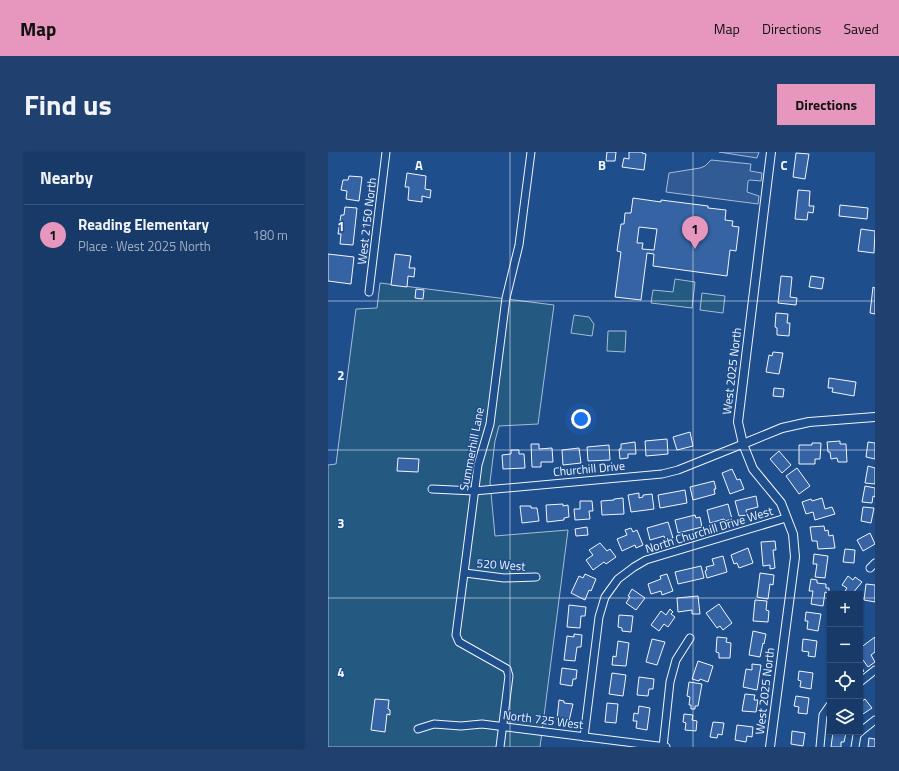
<!DOCTYPE html>
<meta charset="utf-8">
<style>
:root{--surface:#173a69;--page:#20416f;--text:#f1f3f6;--muted:#9eadc0;--line:#36547d;--accent:#e797bd}
body{margin:0;font-family:"Titillium Web",sans-serif;background:var(--page);color:var(--text)}
.controls{position:absolute;right:12px;bottom:12px;display:grid;overflow:hidden;border-radius:0px;box-shadow:0 1px 3px #0004}
.controls button{width:36px;height:36px;display:grid;place-items:center;padding:0;border:0;border-bottom:1px solid var(--line);background:var(--surface);color:var(--text);font:20px sans-serif}
.you{position:absolute;left:253px;top:267px;width:14px;height:14px;margin:-10px;border:3px solid #fff;border-radius:50%;background:#1a73e8;box-shadow:0 0 0 6px #1a73e833}
.badge{display:grid;place-items:center;width:26px;height:26px;border-radius:50%;background:var(--accent);color:#111;font-size:13px;font-weight:700}
.pin{position:absolute;translate:-50% -33px;filter:drop-shadow(0 1px 2px #0008)}
.pin::after{content:'';position:absolute;top:21px;width:14px;height:12px;background:inherit;clip-path:polygon(0 0,100% 0,50% 100%)}
.list{margin:0;padding:0;list-style:none}
h2{display:flex;justify-content:space-between;align-items:center;height:52px;margin:0;padding:0 16px;font-size:17px}
h2 small{font-size:13px;font-weight:400;color:var(--muted)}
.list li{display:grid;grid-template-columns:26px 1fr auto;gap:12px;align-items:center;box-sizing:border-box;height:60px;padding:0 16px;border-top:1px solid var(--line)}
.list b{display:block;font-size:15px;white-space:nowrap}
.list p{margin:0;font-size:13px;white-space:nowrap;color:var(--muted)}
.list em{font-size:13px;font-style:normal;color:var(--muted)}
.icon{flex:none;width:22px;height:22px;fill:none;stroke:currentColor;stroke-width:2;stroke-linecap:round;stroke-linejoin:round}
.map{position:relative;flex:none;width:547px;height:595px;overflow:hidden;border-radius:0px}
header{display:flex;align-items:center;gap:24px;box-sizing:border-box;height:56px;padding:0 20px;background:var(--accent);color:#111}
header strong{font-size:19px}
nav{display:flex;gap:22px;margin-inline-start:auto;font-size:14px}
.intro{display:flex;align-items:center;justify-content:space-between;box-sizing:border-box;height:96px;padding:0 24px}
h1{margin:0;font-size:28px}
.button{padding:10px 18px;border-radius:0px;background:var(--accent);color:#111;font-size:14px;font-weight:700}
main{display:flex;gap:24px;padding:0 24px}
aside{flex:1;background:var(--surface);border-radius:0px;box-shadow:0 1px 3px #0004}
.map>svg:first-child{display:block}
.green{fill:#245a82;stroke:#a8bbd7}
.parking{fill:#305b95;stroke:#a8bbd7}
.building{fill:#3563a3;stroke:#f2f6ff;fill-rule:evenodd}
.lines{fill:none;stroke-linecap:round;stroke-linejoin:round}
.minor-casing{stroke:#f2f6ff;stroke-width:9}
.tertiary-casing{stroke:#f2f6ff;stroke-width:10}
.minor{stroke:#1f4e8c;stroke-width:7}
.tertiary{stroke:#1f4e8c;stroke-width:8}
.grid{fill:none;stroke:#f2f6ff;stroke-width:1;stroke-opacity:0.55}
.labels{text-anchor:middle;stroke-width:3;stroke-linejoin:round;paint-order:stroke}
.street-label{font-size:12px;fill:#f2f6ff;stroke:#1f4e8c}
.grid-label{font-size:13px;text-anchor:middle;font-weight:bold;fill:#f2f6ff;stroke:#1f4e8c;stroke-width:3;stroke-linejoin:round;paint-order:stroke}
</style>
<header>
<strong>Map</strong>
<nav><a>Map</a><a>Directions</a><a>Saved</a></nav>
</header>
<div class="intro"><h1>Find us</h1><a class="button">Directions</a></div>
<main>
<aside>
<h2>Nearby<small></small></h2>
<ul class="list">
<li><span class="badge">1</span><div><b>Reading Elementary</b><p>Place · West 2025 North</p></div><em>180 m</em></li>
</ul>
</aside>
<div class="map">
<svg width="547" height="595" viewBox="0 0 547 595">
<rect width="100%" height="100%" fill="#1f4e8c"/>
<g class="green">
<path d="M347,127L367,130L364,156L323,151L325,138L345,140Z"/>
<path d="M52,131L226,153L210,272L171,274L167,289L162,330L167,384L240,378L212,595H0V313L8,312L28,157L49,156Z"/>
<path d="M374,141L397,144L395,161L372,158Z"/>
<path d="M246,163L261,165L266,172L264,184L243,181Z"/>
<path d="M280,179H298L297,200L279,199Z"/>
</g>
<g class="parking">
<path d="M391,0H431L429,6Z"/>
<path d="M383,8L423,12L422,19L434,21L433,29L422,28L420,29L419,40L431,44L430,52L338,40L341,21L372,16L377,14Z"/>
</g>
<g class="building">
<path d="M279,0H288L287,9H278Z"/>
<path d="M301,0H314V1L318,2L316,18L294,15L296,6L301,7Z"/>
<path d="M468,1L481,2L477,27L465,25Z"/>
<path d="M79,21L98,24L97,37L103,38L102,46L94,44V50L80,48L81,35H77Z"/>
<path d="M21,24L34,25L31,49L18,47L19,39L13,38L15,28H20Z"/>
<path d="M470,38L482,39L481,54H486L485,61L480,60L479,68L467,67Z"/>
<path d="M305,46L333,50V48L380,54V56L398,58L397,68L405,69L404,74L411,75L408,99L402,98L399,124L325,114L326,102L319,101L313,148L287,145L293,100L289,99L293,72H296L297,61H303ZM311,75L329,77L326,98L314,97L315,91H309Z"/>
<path d="M512,53L540,56L539,67L511,64Z"/>
<path d="M17,55L29,56L25,93L12,92L13,82H10L13,63H16Z"/>
<path d="M533,77L547,79L546,101L530,99Z"/>
<path d="M0,102L26,105L23,132L0,129Z"/>
<path d="M67,102L83,104L81,116H87L86,125L80,124L79,135L63,133Z"/>
<path d="M453,124L464,125L462,145L469,146L468,153L450,151Z"/>
<path d="M483,124L496,126L494,137L481,135Z"/>
<path d="M545,135L547,136V162L542,161Z"/>
<path d="M88,137L96,138L95,147L87,146Z"/>
<path d="M448,161L460,162L459,171H462L461,184L449,183V176L447,175Z"/>
<path d="M445,200L455,201L451,222L438,220L441,203L444,204Z"/>
<path d="M501,226L528,230L526,244L504,240L505,236H500Z"/>
<path d="M446,236L456,237L455,245L445,244Z"/>
<path d="M362,280L365,294L349,298L345,285Z"/>
<path d="M339,287L340,302L318,304L317,289Z"/>
<path d="M512,289V292H518L519,310H510L509,306L503,307L502,300H500L499,290Z"/>
<path d="M307,290L308,302H300V306L292,307L291,297H293V292Z"/>
<path d="M540,290L547,291V307L538,305Z"/>
<path d="M484,291H493L492,307H487V312H471V293H484Z"/>
<path d="M203,292H211V297L224,296L225,310H213V315H204Z"/>
<path d="M281,293L282,308L260,309L259,295Z"/>
<path d="M251,296L253,311L235,313L234,298Z"/>
<path d="M183,298H191V302H196L197,316L175,317L174,303L183,302Z"/>
<path d="M451,299L463,313L454,321L442,307Z"/>
<path d="M70,306L91,307L90,320L69,319Z"/>
<path d="M540,314L547,316V332L537,331Z"/>
<path d="M469,316L482,334L471,342L458,324Z"/>
<path d="M404,317L409,328L412,327L416,337L402,342L394,321Z"/>
<path d="M386,329L388,337H386L387,342L365,348L362,335Z"/>
<path d="M537,334L547,336V345L545,344L544,351L534,350Z"/>
<path d="M357,338L359,351L332,356L330,343Z"/>
<path d="M311,341V346L315,345V343L324,342L326,357L303,360L300,343Z"/>
<path d="M428,344L430,355L418,358L419,363L411,364L407,349Z"/>
<path d="M295,346L296,362L274,363L273,349L286,348V347Z"/>
<path d="M494,346L497,357L504,355L507,362L487,368L485,360L478,362L474,350L483,347L484,349Z"/>
<path d="M252,349H264L265,359H261L262,367L247,368L246,357H252Z"/>
<path d="M235,352V354L240,353L241,365L236,366V368L219,370L218,353Z"/>
<path d="M400,352L404,367L397,369L396,367L382,371L379,358Z"/>
<path d="M192,354H203V356H209L211,369L194,371Z"/>
<path d="M535,355L546,356L543,371L533,369Z"/>
<path d="M367,363L368,366L372,365L374,375L350,381L347,368Z"/>
<path d="M340,370L345,386L337,388L336,384L322,388L319,376Z"/>
<path d="M496,374L497,379L500,378L501,384L505,383L507,396L490,397L489,389H484L482,375Z"/>
<path d="M259,375L260,383L248,384L247,377Z"/>
<path d="M303,376L305,380L309,378L315,393L308,396L307,393L294,399L289,387L299,383L297,378Z"/>
<path d="M542,381L547,392L535,399L529,388Z"/>
<path d="M447,389L448,398H445L447,416L442,417V413L435,414L433,390Z"/>
<path d="M272,391L279,399L282,397L288,405L278,412L276,410L265,418L258,408L265,403L261,398Z"/>
<path d="M420,396L425,411L411,416L409,411L406,412L403,403Z"/>
<path d="M517,397L527,398L526,411L515,410Z"/>
<path d="M486,402L500,404L497,426L487,425L489,412H485Z"/>
<path d="M395,404L399,420L379,426L377,419L379,418L378,415L386,413L384,407Z"/>
<path d="M373,414L376,426L350,432L347,420Z"/>
<path d="M432,421L446,423L445,433L442,432L440,447L429,445Z"/>
<path d="M257,422L268,427L263,439L261,438L257,448L243,441L251,424L255,426Z"/>
<path d="M339,422L345,439L334,443L333,439L323,442L320,432L333,427L332,424Z"/>
<path d="M520,424L525,428L527,425L534,430L524,442H521L517,439L519,436L514,433Z"/>
<path d="M483,427L489,428V431L498,432V436H501V441L497,440L495,454L483,452L485,439H481Z"/>
<path d="M538,432L547,433V450L536,448Z"/>
<path d="M304,437L317,446L308,458L298,451L302,445L300,444Z"/>
<path d="M370,444L372,462H364V458L350,460L349,446Z"/>
<path d="M427,448L439,449L438,458L441,459L440,470L425,469Z"/>
<path d="M391,452L404,471L395,478L392,474L389,476L378,461Z"/>
<path d="M241,453L258,455L257,464H253L252,476L239,475Z"/>
<path d="M342,457L345,460L343,462L347,465L340,475L336,472L331,479L323,473L333,459L338,463Z"/>
<path d="M478,460L493,462L490,479L479,477L480,469H477Z"/>
<path d="M291,463L305,464L303,480L294,479V476L290,475Z"/>
<path d="M425,479L438,482L436,492L435,491L432,505L421,503Z"/>
<path d="M246,482L254,483L253,495H249L247,509L236,508L239,484L246,485Z"/>
<path d="M389,485L399,486L398,490L403,491L402,506H391V501L388,500Z"/>
<path d="M547,485V500L543,503L547,510L540,515L535,508L532,510V496Z"/>
<path d="M324,487L337,490L329,513L318,510Z"/>
<path d="M475,487L489,489L487,505L480,504L481,500L474,499Z"/>
<path d="M290,489L301,491L298,514L284,513L285,504L288,505Z"/>
<path d="M370,509L385,514L380,530L372,527L371,529L364,527Z"/>
<path d="M424,512L433,513L429,538L415,535L418,517L424,518Z"/>
<path d="M532,513L536,519L532,522Z"/>
<path d="M234,516L249,518L248,527H245L244,534L232,532Z"/>
<path d="M471,519L485,521L483,537L472,535L473,529L470,528Z"/>
<path d="M284,521L298,523L295,544L281,542Z"/>
<path d="M311,525L326,527L325,537H321L320,544L309,543Z"/>
<path d="M361,530L374,532L370,554H367V557H363V553H361L362,545L359,544Z"/>
<path d="M417,542L427,543L426,548H430L428,560L414,559Z"/>
<path d="M468,544L481,546L479,562L470,561L471,555L466,554Z"/>
<path d="M47,547L61,548L60,557L62,558V563L59,562L57,580L43,578Z"/>
<path d="M537,547L544,556L532,564V551Z"/>
<path d="M231,548L236,549V551L245,552L241,569L229,568Z"/>
<path d="M279,551L290,552L288,571L277,570Z"/>
<path d="M311,554L322,556L319,578L308,576L309,569H305L306,561L310,562Z"/>
<path d="M356,562L365,563L364,568L369,569L368,579L357,578L358,571L355,570Z"/>
<path d="M385,570L396,571L394,583L390,582L389,586L382,585Z"/>
<path d="M409,573L425,575L424,585L419,584L418,590L407,588Z"/>
<path d="M464,579L477,581L475,594L463,592Z"/>
<path d="M505,580L518,581L516,590H513V595H503Z"/>
<path d="M541,586L547,587V595H540Z"/>
</g>
<g class="lines">
<defs>
<g id="minor">
<path d="M41,140L58,0"/>
<path d="M104,337L146,339L334,322L350,318L415,292"/>
<path d="M542,416L547,411"/>
<path d="M137,421L176,426L208,425"/>
<path d="M532,530L547,518"/>
<path d="M90,577L106,572L133,574L154,572L338,595"/>
<path d="M532,580L547,568"/>
<path d="M256,585L271,465L277,445L290,427L306,415L318,408L458,366"/>
<path d="M172,595L181,524L179,517L131,490L128,483L150,313L162,272L178,146L191,93L203,0"/>
<path d="M335,595L342,530L348,508L362,486"/>
<path d="M492,595L495,563L502,553"/>
<path d="M527,595L529,583L532,580"/>
</g>
<g id="tertiary">
<path d="M415,292L454,276L481,270L547,265"/>
<path d="M442,595L467,405L465,382L453,351L425,317L415,292L410,270L443,0"/>
</g>
</defs>
<use href="#minor" class="minor-casing"/>
<use href="#tertiary" class="tertiary-casing"/>
<use href="#minor" class="minor"/>
<use href="#tertiary" class="tertiary"/>
</g>
<path class="grid" d="M182,0V595M365,0V595M0,149H547M0,298H547M0,446H502M532,446H547"/>
<g class="labels">
<g class="street-label">
<text transform="translate(39 69) rotate(-83)" y="4">West 2150 North</text>
<text transform="translate(404 219) rotate(-83)" y="4">West 2025 North</text>
<text transform="translate(144 297) rotate(-79)" y="4">Summerhill Lane</text>
<text transform="translate(261 317) rotate(-5)" y="4">Churchill Drive</text>
<text transform="translate(381 378) rotate(-17)" y="4">North Churchill Drive West</text>
<text transform="translate(173 413) rotate(4)" y="4">520 West</text>
<text transform="translate(437 539) rotate(-83)" y="4">West 2025 North</text>
<text transform="translate(215 568) rotate(7)" y="4">North 725 West</text>
</g>
</g>
<g class="grid-label">
<text x="91" y="18">A</text>
<text x="274" y="18">B</text>
<text x="456" y="18">C</text>
<text x="13" y="79">1</text>
<text x="13" y="228">2</text>
<text x="13" y="376">3</text>
<text x="13" y="525">4</text>
</g>
</svg>
<div class="controls">
<button>+</button>
<button>−</button>
<button><svg class="icon" aria-label="locate" viewBox="0 0 24 24"><circle cx="12" cy="12" r="6"/><path d="M12 2v4M12 18v4M2 12h4M18 12h4"/></svg></button>
<button><svg class="icon" aria-label="layers" viewBox="0 0 24 24"><path d="M12 4l9 5-9 5-9-5zM3 14l9 5 9-5"/></svg></button>
</div>
<div class="you"></div>
<div class="pin badge" style="left:367px;top:97px">1</div>
</div>
</main>
